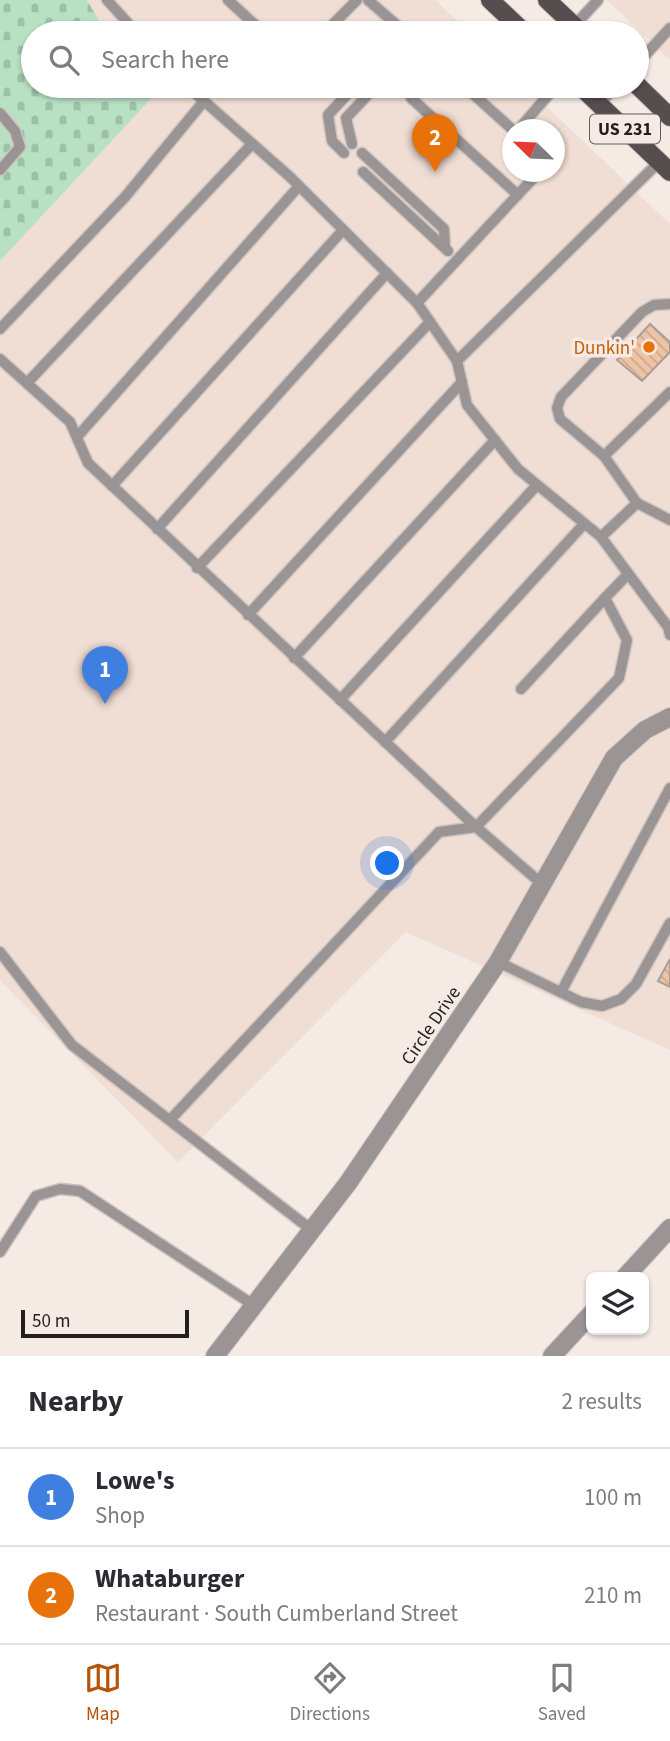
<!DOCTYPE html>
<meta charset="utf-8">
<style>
:root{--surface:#fff;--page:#f7f7f7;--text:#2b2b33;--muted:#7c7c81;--line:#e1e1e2;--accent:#b45309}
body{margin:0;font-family:"Source Sans 3",sans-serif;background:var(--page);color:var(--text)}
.controls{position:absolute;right:21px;bottom:21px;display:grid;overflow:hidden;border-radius:10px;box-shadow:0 2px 5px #0004}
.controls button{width:63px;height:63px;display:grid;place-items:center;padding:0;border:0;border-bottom:2px solid var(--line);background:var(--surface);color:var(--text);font:35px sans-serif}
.compass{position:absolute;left:502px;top:119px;width:63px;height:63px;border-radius:50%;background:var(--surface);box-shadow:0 2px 5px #0004;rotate:293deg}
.scale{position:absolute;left:21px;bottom:18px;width:168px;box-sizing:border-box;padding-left:7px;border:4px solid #231f1d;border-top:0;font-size:19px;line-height:24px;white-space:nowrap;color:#231f1d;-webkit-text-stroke:5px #f5eae4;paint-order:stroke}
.you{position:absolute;left:388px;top:864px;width:24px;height:24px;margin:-18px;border:5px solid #fff;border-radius:50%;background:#1a73e8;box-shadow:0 0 0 10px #1a73e833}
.badge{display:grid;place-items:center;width:46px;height:46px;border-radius:50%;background:var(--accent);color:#fff;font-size:23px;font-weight:700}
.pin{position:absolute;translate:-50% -58px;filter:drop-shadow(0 2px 4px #0008)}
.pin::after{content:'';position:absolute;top:37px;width:24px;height:21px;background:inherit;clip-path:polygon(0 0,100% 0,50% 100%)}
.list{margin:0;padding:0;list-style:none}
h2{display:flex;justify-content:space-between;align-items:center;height:91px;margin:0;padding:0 28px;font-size:30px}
h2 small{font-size:23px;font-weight:400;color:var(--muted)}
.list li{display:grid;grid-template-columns:46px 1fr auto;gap:21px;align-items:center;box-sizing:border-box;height:98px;padding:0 28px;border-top:2px solid var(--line)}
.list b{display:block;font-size:26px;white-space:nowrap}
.list p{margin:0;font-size:23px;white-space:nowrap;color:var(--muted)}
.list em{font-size:23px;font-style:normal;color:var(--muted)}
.icon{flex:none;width:38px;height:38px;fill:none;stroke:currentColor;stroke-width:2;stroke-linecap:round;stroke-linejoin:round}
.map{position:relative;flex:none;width:670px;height:1356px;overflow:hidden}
.search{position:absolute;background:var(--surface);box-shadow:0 2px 5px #0004;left:21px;right:21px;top:21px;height:77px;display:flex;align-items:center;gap:18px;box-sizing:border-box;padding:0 24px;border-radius:38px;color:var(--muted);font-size:26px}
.sheet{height:287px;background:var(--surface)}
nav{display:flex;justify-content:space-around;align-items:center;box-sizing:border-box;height:98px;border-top:2px solid var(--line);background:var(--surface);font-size:19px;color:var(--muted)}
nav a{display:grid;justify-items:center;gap:4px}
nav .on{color:var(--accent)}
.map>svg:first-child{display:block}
.built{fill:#f0ddd3;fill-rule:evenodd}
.cemetery{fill:url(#cemetery-stones)}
.building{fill:url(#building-back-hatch);stroke:#a89f99;stroke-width:2}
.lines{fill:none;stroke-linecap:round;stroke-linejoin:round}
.lane-casing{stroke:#cfc5c0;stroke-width:13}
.street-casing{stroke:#cfc5c0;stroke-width:20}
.primary-casing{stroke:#cfc5c0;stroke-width:20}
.lane{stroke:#9a9495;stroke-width:10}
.street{stroke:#9a9495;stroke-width:18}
.primary{stroke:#564d4e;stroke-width:18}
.food-dot{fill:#e8710a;stroke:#f5eae4;stroke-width:2.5}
.labels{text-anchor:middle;stroke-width:7;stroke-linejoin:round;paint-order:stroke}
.shield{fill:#f5eae4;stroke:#625c59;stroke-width:2}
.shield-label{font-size:18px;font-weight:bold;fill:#231f1d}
.food-label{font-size:19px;fill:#c56008;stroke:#f5eae4;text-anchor:end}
.street-label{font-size:19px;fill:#231f1d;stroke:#f5eae4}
</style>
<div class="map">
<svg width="670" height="1356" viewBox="0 0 670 1356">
<defs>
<pattern id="cemetery-stones" width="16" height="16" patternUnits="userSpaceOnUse" patternTransform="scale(1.75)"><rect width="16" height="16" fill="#b8e0c2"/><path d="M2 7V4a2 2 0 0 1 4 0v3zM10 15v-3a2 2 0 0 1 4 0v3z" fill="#9ec0a6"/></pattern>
<pattern id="building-back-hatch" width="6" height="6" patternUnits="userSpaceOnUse" patternTransform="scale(1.75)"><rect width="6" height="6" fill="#eec4a5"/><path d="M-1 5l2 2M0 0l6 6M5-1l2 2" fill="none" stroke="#cca88e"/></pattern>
</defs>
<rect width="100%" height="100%" fill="#f5eae4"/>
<g class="built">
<path d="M87,0H435L470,33H106Z"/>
<path d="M607,0H670V60Z"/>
<path d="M157,86H525L670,224V1050L406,932L178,1162L0,980V261L160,89ZM512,130H554V172H512Z"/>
</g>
<path class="cemetery" d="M0,0H87L106,33H33V86H157L160,89L0,261Z"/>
<g class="building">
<path d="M650,324L670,342V352L642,381L617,360Z"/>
<path d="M670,959V987L658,981Z"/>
</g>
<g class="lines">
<defs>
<g id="lane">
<path d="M107,0L137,33"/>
<path d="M228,0L264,33"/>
<path d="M368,0L406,33"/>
<path d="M574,26L598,0"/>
<path d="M324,33L357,0"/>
<path d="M637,64L670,28"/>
<path d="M187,86L289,176L417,303L457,361L659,162"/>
<path d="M422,86L411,98L518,195"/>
<path d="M464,86L513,130"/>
<path d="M599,104L616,86"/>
<path d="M0,113L15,131L20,147L0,170"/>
<path d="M518,130L556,86"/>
<path d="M352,144L346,118L376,86"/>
<path d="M344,153L332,141L328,115L355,86"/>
<path d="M362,153L444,229L445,248"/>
<path d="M363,172L448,251"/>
<path d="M417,303L539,172"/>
<path d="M0,329L125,197L204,101"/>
<path d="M0,359L70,422L88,463L476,827"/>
<path d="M457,361L467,405L518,469L601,537L668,627L670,635"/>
<path d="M27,383L252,144"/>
<path d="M77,437L299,186"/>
<path d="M604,456L670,392"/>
<path d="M112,486L343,230"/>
<path d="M637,503L670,520"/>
<path d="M157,529L387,273"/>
<path d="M601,537L637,503L604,456L560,419L557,408L561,397L642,312L654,305L670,304"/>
<path d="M197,568L430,322"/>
<path d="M248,615L462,382"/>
<path d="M294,658L495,440"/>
<path d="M521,689L605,598"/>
<path d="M340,700L537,485"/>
<path d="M385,742L584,524"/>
<path d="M542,884L476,827L619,678L627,640L605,598L628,574"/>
<path d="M0,952L72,1045L313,1231"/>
<path d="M498,962L581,1002L602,1006L621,999L636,984L670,923"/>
<path d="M561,992L670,788"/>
<path d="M170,1120L439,832L476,827"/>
<path d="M0,1252L36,1196L60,1189L80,1191L255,1306"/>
</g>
<g id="street">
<path d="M625,1277L670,1228"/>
<path d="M215,1356L348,1183L498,962L614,758L645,730L670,717"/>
<path d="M552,1356L591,1314"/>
</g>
<g id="primary">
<path d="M490,0L525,33"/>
<path d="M547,0L582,33"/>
<path d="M637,85L670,117"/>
<path d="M580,86L670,172"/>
</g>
</defs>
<use href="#lane" class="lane-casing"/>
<use href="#street" class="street-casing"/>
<use href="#primary" class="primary-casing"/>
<use href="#lane" class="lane"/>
<use href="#street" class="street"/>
<use href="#primary" class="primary"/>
</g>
<circle class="food-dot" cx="649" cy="347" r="7"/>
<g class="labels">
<rect class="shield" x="590" y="114.5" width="70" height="29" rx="5"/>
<g class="shield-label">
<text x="625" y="135">US 231</text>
</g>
<g class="food-label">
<text x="635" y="354">Dunkin'</text>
</g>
<g class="street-label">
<text transform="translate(430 1025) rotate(-56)" y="7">Circle Drive</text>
</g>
</g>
</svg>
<div class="controls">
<button><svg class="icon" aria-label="layers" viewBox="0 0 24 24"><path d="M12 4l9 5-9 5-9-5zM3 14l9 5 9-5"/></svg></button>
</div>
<svg class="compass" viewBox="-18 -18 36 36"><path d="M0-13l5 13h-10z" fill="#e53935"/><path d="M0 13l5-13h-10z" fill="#7c7c81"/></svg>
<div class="scale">50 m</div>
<div class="you"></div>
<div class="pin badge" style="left:105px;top:704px;background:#3f7fe0">1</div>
<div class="pin badge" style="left:435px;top:172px;background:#e8710a">2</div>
<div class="search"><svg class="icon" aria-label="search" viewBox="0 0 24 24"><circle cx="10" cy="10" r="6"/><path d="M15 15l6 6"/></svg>Search here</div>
</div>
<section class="sheet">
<h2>Nearby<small>2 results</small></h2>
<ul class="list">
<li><span class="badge" style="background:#3f7fe0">1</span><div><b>Lowe's</b><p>Shop</p></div><em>100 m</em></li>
<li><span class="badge" style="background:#e8710a">2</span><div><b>Whataburger</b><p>Restaurant · South Cumberland Street</p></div><em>210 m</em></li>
</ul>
</section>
<nav>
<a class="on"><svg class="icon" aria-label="map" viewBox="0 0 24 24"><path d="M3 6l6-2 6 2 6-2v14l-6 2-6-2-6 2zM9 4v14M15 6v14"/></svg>Map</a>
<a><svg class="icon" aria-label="directions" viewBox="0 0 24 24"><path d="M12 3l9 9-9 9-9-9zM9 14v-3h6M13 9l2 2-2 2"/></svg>Directions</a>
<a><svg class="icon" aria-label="saved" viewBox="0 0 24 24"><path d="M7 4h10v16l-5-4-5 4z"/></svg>Saved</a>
</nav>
